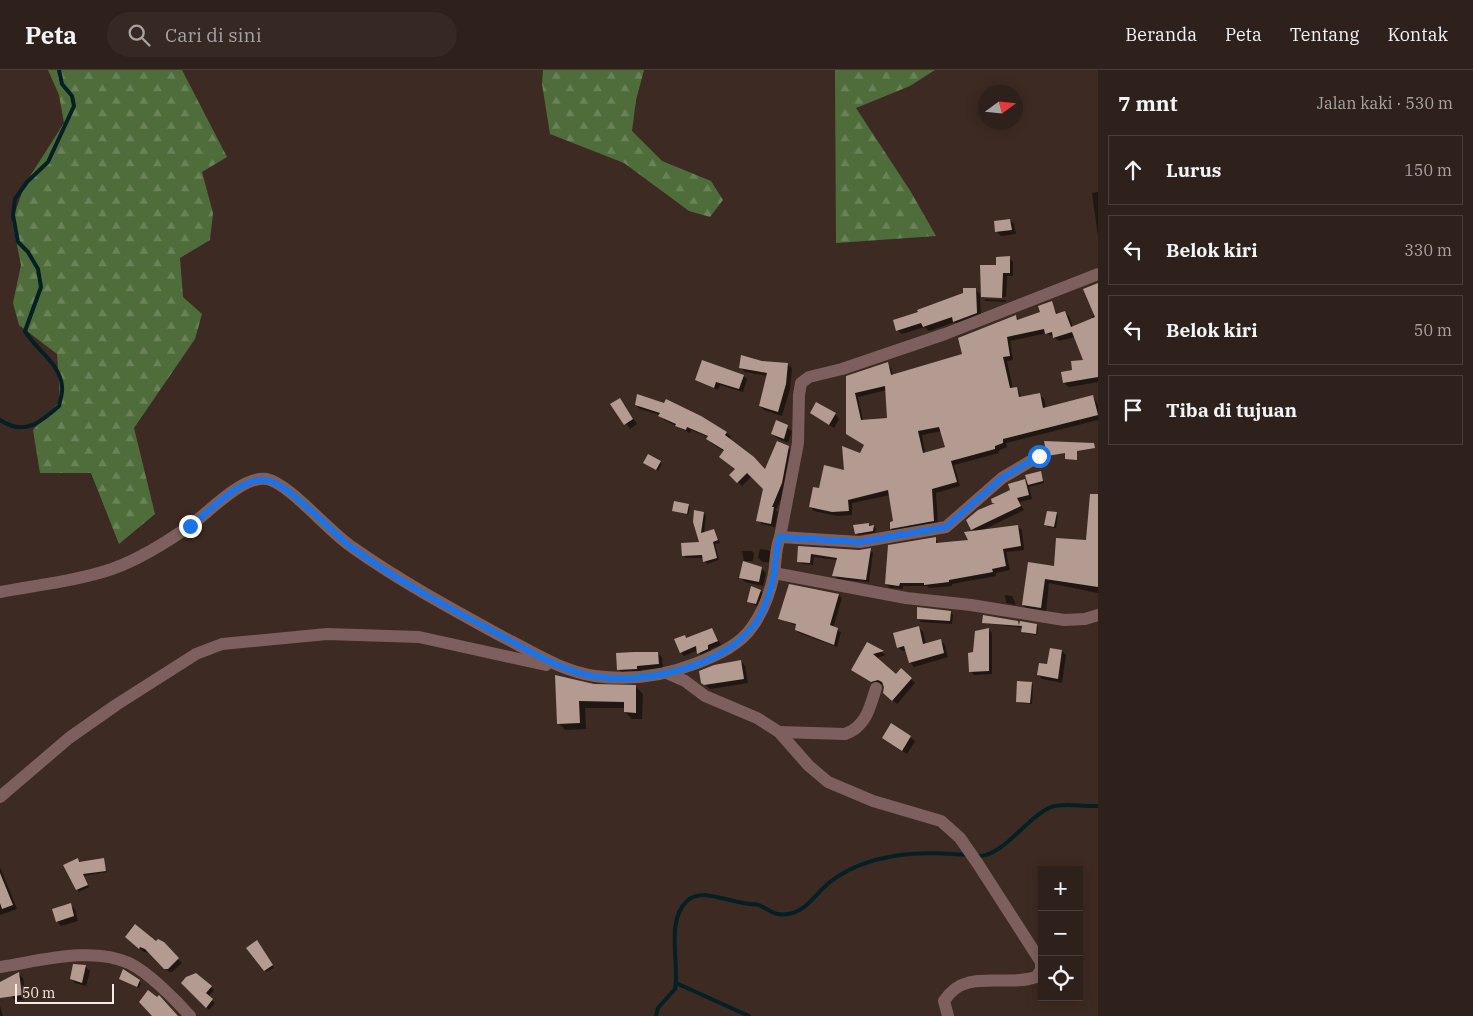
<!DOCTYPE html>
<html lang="id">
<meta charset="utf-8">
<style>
:root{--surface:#2e201a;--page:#362823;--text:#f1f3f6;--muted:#a7a3a2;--line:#493e39}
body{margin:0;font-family:"IBM Plex Serif",serif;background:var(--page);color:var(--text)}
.controls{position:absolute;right:15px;bottom:15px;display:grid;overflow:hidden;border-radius:0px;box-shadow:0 2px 12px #0003}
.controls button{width:45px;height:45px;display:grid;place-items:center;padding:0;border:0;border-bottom:1px solid var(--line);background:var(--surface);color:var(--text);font:25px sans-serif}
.compass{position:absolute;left:978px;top:15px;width:45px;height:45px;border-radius:50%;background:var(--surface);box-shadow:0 2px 12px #0003;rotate:75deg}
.scale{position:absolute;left:15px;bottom:12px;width:99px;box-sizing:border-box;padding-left:5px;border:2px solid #f7eae5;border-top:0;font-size:14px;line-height:18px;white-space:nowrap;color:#f7eae5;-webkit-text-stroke:4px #3d2a22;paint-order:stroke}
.stop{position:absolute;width:15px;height:15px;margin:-11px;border:4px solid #1a73e8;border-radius:50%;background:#fff}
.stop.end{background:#1a73e8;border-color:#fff;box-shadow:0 1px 5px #0008}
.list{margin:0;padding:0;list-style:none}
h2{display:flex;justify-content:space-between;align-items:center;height:65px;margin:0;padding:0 20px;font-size:21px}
h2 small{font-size:16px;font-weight:400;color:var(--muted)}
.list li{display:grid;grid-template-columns:32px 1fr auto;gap:15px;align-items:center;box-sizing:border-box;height:70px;margin:0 10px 10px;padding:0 10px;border:1px solid var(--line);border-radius:0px}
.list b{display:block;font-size:19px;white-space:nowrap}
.list em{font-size:16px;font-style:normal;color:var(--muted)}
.icon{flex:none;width:28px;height:28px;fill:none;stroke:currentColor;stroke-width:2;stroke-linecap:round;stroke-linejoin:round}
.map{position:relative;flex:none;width:1098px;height:946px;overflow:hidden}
header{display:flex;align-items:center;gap:30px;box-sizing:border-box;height:70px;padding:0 25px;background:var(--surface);border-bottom:1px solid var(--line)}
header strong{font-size:24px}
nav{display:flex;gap:28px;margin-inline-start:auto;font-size:18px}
.search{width:350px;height:45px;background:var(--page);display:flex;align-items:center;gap:12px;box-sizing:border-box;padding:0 18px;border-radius:28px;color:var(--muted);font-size:19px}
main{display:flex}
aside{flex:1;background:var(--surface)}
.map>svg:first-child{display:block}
.forest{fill:url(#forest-firs)}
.shadow{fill:#0007;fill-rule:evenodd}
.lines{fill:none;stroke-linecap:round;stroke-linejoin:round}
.stream{stroke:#052025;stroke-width:4}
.building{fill:#b39b91;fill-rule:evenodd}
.minor{stroke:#7d605e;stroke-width:12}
.route{stroke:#1a73e8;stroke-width:6}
</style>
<header>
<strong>Peta</strong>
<div class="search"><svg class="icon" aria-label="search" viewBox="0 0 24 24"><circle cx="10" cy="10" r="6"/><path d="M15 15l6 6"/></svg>Cari di sini</div>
<nav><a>Beranda</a><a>Peta</a><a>Tentang</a><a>Kontak</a></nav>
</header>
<main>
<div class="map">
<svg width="1098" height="946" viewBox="0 0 1098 946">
<defs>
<pattern id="forest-firs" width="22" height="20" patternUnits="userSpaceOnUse" patternTransform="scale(1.25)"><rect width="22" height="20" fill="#4f6d3b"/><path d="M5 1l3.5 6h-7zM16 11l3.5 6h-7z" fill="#698257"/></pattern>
</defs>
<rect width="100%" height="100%" fill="#3d2a22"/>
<g class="forest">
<path d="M48,0H182L227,87L202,102L213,143L210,170L180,188L183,227L202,244L195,269L134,358L155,444L119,474L91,403H40L33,360L60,331L57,284L19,255L13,233L21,195L12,151L25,114L64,53L59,25Z"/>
<path d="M543,0H644L636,30L632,61L662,91L711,111L723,130L710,147L689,141L624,93L550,64L542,14Z"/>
<path d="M835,0H935L910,16L856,38L911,122L936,166L836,173Z"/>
</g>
<g class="shadow">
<path d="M1098,122V166L1092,123Z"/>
<path d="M1010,150L1014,154L1016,164L1001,166L997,162L995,152Z"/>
<path d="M1009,188L1013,192V206H1007L1006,227L984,226V229L1006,230V232L986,231L980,224L981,247L959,256L955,252L929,261L925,257L902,264L897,260L919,243L975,219L982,226L997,196Z"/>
<path d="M1098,214V312L1069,317L1064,313L1084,291L1075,267L1059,271L1047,263L1010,271L1013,290L1007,291L1013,319L1017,318L1022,328L1039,325L1044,329L1046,339L1093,326L1098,335V350L1006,373L1007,377L998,381L999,383L954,395L960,416L936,423L938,455L895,462L891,458L895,452L890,425L852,433V445L837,446L814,441L810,437L820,419L846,401L861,384L865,376L847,364V307L887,294L891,298L893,305L964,284L1016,246L1020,251L1042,243L1051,233L1058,244L1064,242L1069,246L1073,258L1094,249L1092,246L1096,245L1084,219ZM887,320L889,349L863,351L858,327ZM942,361L946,378L925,383L922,365Z"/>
<path d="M762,292L787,294L792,298L790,319L782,346L764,340L760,336L768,306L745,302L741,298Z"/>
<path d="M743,306L747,309L743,322L720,315L718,320L696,310Z"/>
<path d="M619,329L637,354L630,359L612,334Z"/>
<path d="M636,335L701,347L727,363L731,367L729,370L766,401L788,377L793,382L786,417L776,440L778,442L775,457L762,454L758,450L764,418L752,406L742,416L731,405L737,399L724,381L711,373L708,367L691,360L690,363L664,350L660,345L640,339Z"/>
<path d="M811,343L835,344L839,349L834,358Z"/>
<path d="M776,352L792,361L788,373L777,368L772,364Z"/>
<path d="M660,392L662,394L658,401L646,394Z"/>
<path d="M1040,403L1044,413L1029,417L1032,429L1019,432L1024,440L981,461L1018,457L1022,460L1024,480L1006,482L1010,500L996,503V506L952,514V516L929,518L927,516H903V519L890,518L886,514L935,468L939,474L969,471L975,462L968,450L995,434L993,432L1025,410L1029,414Z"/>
<path d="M688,435L690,437L688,445L673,440Z"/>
<path d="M1090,442L1098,443V523L1049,513L1046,542L1028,540L1023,535L1029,493L1056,497L1087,471Z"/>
<path d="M704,443L706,446L704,463L714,460L720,473L715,474L719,490L707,494L704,488H686L683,485L701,474L694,451Z"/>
<path d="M1056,443L1058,445L1056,458L1048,457L1046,455Z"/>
<path d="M868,454L876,458L875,463L858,465L856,463Z"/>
<path d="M800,478L860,481L870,480L873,483L869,512L837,509L834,505L837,490L814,487L813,495L802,494L798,491Z"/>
<path d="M760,479L768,480L773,484L772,493L763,492L758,488Z"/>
<path d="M742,481H752L754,483L753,491H744Z"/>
<path d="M761,498L766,503L763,516L745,512L741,508Z"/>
<path d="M752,518L761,521L765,525L760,538L748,531Z"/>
<path d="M839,525L842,528L833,558L841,562L837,577L799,563L796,560L797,556L779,548Z"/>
<path d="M1005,525L1012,526L1016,535L1006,533Z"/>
<path d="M950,542L953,545L952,554L921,552L918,549Z"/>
<path d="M1018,552L1020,555H1036L1038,557L1037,565L1024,563L1023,558L984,553Z"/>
<path d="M919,558L923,562L926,574L941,571L945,575L948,587L914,597L910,592L906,580L902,581L898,577Z"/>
<path d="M712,559L721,575L711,579V583L702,587L698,580L684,586L681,582L685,566L688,569Z"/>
<path d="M989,560L992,563V604L974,605L971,601L974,583Z"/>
<path d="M867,573L886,585L876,588L896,606L911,609L915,613L897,634L889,627L883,614L876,615L852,600Z"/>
<path d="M1062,581L1066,585L1062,613L1042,609L1038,605Z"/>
<path d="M657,583L662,587L663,598L641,600V603L623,604L619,599Z"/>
<path d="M741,591L745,596L748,613L710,619L702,612Z"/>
<path d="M556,606L594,615L636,617L643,624L642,649H632L625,642V638H585L586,659L565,660L559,653Z"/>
<path d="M1031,613L1033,615L1032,634L1020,633L1018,631Z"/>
<path d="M891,655L915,671L907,684L883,667Z"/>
<path d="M77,790L80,793L103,790L107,802L84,806L89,817L79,822L65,795Z"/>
<path d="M0,797L17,839L0,845Z"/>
<path d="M70,835L75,839L78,851L61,856L57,851Z"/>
<path d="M158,870L182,893L172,902H169L150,883L144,882L131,871L156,873Z"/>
<path d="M259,874L274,898L266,902L265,900Z"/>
<path d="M74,895L86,897L90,901L86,916L75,913L71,909Z"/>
<path d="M19,904L23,908L26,929L16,931L11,926Z"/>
<path d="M195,904L214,920L208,927L215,933L209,940L182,913Z"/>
<path d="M120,909L139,911L141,913L139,918Z"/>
<path d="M0,936L3,946H0Z"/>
</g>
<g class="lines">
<g class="stream">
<path d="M0,350C24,366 40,353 59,336C60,330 63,323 62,317C61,294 35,279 25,261L41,217L38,199L28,182L18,172L13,145L15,129L27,112L48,92L74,36L72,26L62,14L59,0"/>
<path d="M977,786C1002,788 1028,746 1051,737C1067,732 1082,737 1098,736"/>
<path d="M676,913L749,946"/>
<path d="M656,946L658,938L675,919C680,895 665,851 687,831C691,827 699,825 705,825C716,826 736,832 750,834C753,834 758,834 761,836C771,841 775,846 788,844C806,842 817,822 830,812C869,782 921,781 968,785"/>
</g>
</g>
<g class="building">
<path d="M1010,149L1012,160L995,162L994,151Z"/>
<path d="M1010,186V203H1003L1002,228L981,227L980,195H996V187Z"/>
<path d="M1098,213V307L1063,313L1061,302L1072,300L1071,291L1083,290L1072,262L1053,268L1052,262L1045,264L1044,259L1007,267L1010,286L1003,287L1010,318L1017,317L1019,327L1040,323L1043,338L1093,325L1098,345L1003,369V373L995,376V379L951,391L957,412L932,419L934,451L890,459V452L893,451L888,420L848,430L849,441L832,442L809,437L813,417L819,418L824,395L844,400L842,376L860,383L864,375L846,364V306L888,292L891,305L962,284L958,268L1016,245L1017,250L1040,242L1038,236L1052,231L1056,244L1065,241L1071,257L1095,247L1083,219ZM885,316L887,348L861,350L855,323ZM939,357L945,377L923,383L918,361Z"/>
<path d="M963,218H976L977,243L953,252L952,247L923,257L921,253L896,261L893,250L918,242L917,240L963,223Z"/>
<path d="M741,285L762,291L788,293L786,314L778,342L759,336L767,303L739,298Z"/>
<path d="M702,290L744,305L739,319L716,312L714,318L695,310Z"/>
<path d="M637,324L664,333L666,329L701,346L727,362L725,365L754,387L765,399L777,371L789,376L782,413L772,437H774L771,454L756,451L763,419L747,403L737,413L729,405L735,399L719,387L724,380L706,369L708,366L687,357L686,360L675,356L676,354L658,346L660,343L635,335Z"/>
<path d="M620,328L633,349L624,355L610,334Z"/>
<path d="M816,332L836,343L829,355L810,343Z"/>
<path d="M776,350L788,355L784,369L771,364Z"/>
<path d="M1044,371L1094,373L1095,378L1077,381V390L1065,389V383L1047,386Z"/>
<path d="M648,384L661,391L656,400L643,393Z"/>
<path d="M1041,401L1043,411L1028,415L1025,405Z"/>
<path d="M1025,409L1029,425L1017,428L1021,436L971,460L966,450L978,440L995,433H992L991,429L1010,420L1008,414Z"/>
<path d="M1090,424H1098V517L1045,509L1041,538L1022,535L1028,492L1054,496L1056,468L1086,470Z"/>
<path d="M674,431L689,434L687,444L672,441Z"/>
<path d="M694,440L704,442L701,463L714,459L718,470L713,472L717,488L703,492L702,485L682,486L681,473L699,472L693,452Z"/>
<path d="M1047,441L1057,442L1054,457L1044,455Z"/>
<path d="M869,453V456L874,455L873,461L855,464L853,455Z"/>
<path d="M1018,455L1021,476L1003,479L1006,496L992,499L993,502L949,510V512L924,515V513H900L899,516L885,514L888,475L936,467V473L968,470L964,462Z"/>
<path d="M798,476L859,480L871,478L866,510L832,506L837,488L811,484L810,493L797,492Z"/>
<path d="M743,491L762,497L759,512L739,508Z"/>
<path d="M789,514L839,524L830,555L838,558L834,575L795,560L796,554L778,549Z"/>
<path d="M751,516L761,520L756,534L747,532Z"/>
<path d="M917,537L951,541L950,551L917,549Z"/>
<path d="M983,545L1018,551L1019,555L1020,551L1037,554L1036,564L1021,562L1022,556L982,553Z"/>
<path d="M919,556L923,574L941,569L944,583L909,593L904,576L897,578L893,563Z"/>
<path d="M712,558L718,571L708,575V579L697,584L696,576L680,583L674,569L685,565L686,568Z"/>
<path d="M989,558V601L969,602L968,583L973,582L975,561Z"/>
<path d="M867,572L884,581L873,584L896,604L901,598L912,608L892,631L883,623L884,617L882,612L878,610L871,612L851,600Z"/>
<path d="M1050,578L1062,580L1058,609L1037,605L1039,593L1047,594Z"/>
<path d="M634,582H658L659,594L637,596V599L617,600L616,583Z"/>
<path d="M741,590L744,609L704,615L701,613L699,601L714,595Z"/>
<path d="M555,605L594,614L636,615V643L624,642V632L579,631L580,653L557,654Z"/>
<path d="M1017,611L1032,612L1030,633L1016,632Z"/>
<path d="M891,653L911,666L902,681L882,668Z"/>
<path d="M78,788L79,792L104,788L106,801L83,804L88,815L76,820L63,795Z"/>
<path d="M0,803L13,835L2,839L0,833Z"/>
<path d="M71,833L74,846L56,852L52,839Z"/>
<path d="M135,854L156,871L158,869L164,872L179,888L168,899H164L145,879L140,877L139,879L125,867Z"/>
<path d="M257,870L273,895L264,901L246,878Z"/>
<path d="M73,894L86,895L82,913L70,909Z"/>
<path d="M123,899L140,910L137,917L119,909Z"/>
<path d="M19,902L22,925L0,928V912Z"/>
<path d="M196,903L212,916L206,923L213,929L206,938L181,913L186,907Z"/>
<path d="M148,920L157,927L159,925L178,946H152L139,932Z"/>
</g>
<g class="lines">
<g class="minor">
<path d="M780,467L860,472L946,457L1002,408L1039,386"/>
<path d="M774,503L906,528L971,535L1064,550L1085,549L1098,545"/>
<path d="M0,522C37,515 76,511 112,499C140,489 167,472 191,455C209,442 243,405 267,409C290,414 329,462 352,477C400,511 452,539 503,567C533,582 561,601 595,606C631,611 664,606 697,593C717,585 740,575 752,557C763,542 770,523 774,504C776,491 775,480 780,467L798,373L799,325L801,313L809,307L842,299L945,264L1098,204"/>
<path d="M669,604L685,611L705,626L757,648L779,662L809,696L828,712L873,731L941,751L960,768L978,794L1041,892V900L1036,907C1005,918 965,897 944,931L948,946"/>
<path d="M779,662L845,664C866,657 870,637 876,618"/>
<path d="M0,727L69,668L116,635L196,584L222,574L327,564L419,567L546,595"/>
<path d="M0,897C40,891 91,876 129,893C148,902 176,930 190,946"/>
</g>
</g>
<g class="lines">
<path class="route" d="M190,456C209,442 241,407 265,410C286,411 331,462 351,477C397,511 449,538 500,565C530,581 559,600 593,606C643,614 716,599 751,559C763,545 771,522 774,504C776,491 775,480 780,467L860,472L946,457L1002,408L1039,386"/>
</g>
</svg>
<div class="controls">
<button>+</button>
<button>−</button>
<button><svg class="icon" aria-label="locate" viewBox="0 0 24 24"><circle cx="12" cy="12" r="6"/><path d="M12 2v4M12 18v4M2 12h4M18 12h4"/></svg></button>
</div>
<svg class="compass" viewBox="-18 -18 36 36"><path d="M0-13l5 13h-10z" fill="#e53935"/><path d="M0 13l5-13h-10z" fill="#a7a3a2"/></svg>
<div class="scale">50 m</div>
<div class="stop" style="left:1039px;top:386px"></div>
<div class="stop end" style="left:190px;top:456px"></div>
</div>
<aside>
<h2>7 mnt<small>Jalan kaki · 530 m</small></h2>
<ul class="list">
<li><svg class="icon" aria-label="ahead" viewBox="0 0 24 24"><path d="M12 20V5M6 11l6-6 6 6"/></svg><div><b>Lurus</b></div><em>150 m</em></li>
<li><svg class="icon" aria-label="left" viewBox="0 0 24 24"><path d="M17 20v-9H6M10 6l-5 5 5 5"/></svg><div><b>Belok kiri</b></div><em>330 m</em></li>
<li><svg class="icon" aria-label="left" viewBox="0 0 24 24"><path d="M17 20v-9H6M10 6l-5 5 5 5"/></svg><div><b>Belok kiri</b></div><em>50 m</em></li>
<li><svg class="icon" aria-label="arrive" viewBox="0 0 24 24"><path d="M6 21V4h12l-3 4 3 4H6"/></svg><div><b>Tiba di tujuan</b></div></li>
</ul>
</aside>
</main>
